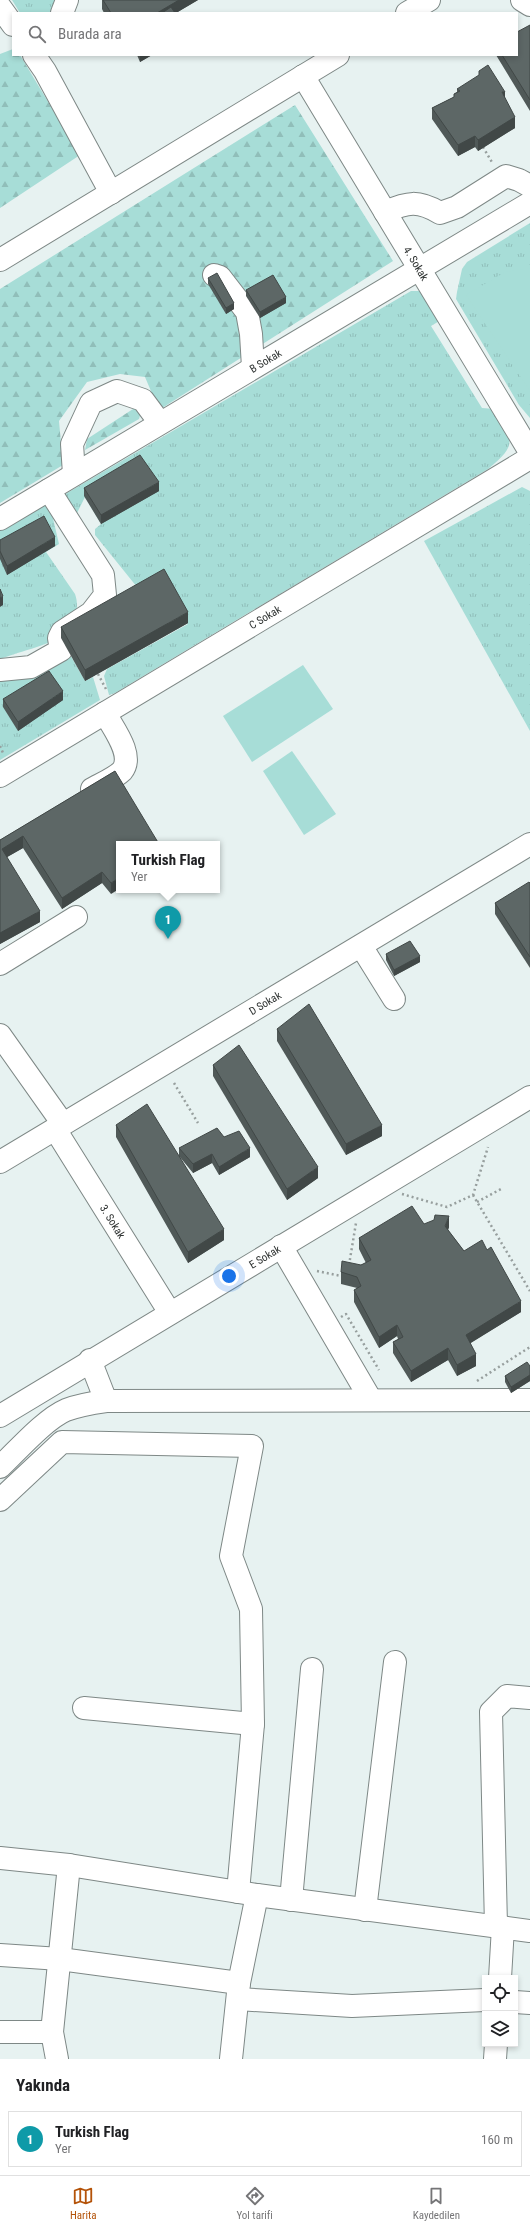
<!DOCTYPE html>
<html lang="tr">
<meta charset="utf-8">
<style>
:root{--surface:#fff;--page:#f2f2f2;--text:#202124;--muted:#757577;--line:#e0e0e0;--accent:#b45309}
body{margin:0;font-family:"Roboto Condensed",sans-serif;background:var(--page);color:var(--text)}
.controls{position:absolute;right:12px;bottom:12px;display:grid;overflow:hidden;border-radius:0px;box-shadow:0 2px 6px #0003}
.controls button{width:36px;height:36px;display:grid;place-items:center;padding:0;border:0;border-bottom:1px solid var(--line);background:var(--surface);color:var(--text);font:20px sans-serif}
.you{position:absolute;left:229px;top:1276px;width:14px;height:14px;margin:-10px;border:3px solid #fff;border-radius:50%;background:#1a73e8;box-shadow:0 0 0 6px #1a73e833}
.badge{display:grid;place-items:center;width:26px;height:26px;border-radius:50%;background:var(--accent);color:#fff;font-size:13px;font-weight:700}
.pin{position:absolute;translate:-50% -33px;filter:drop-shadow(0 1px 2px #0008)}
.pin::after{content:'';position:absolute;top:21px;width:14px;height:12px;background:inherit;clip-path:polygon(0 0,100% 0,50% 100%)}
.popup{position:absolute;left:116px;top:841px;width:104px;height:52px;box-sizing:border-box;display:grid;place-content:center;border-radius:0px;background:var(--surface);filter:drop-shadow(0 1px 3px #0005);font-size:13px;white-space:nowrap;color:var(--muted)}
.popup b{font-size:15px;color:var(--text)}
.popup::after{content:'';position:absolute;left:50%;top:100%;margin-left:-8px;border:8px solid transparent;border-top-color:var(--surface)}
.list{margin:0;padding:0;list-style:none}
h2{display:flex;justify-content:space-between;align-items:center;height:52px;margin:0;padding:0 16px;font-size:17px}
h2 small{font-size:13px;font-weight:400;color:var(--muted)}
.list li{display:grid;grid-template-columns:26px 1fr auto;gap:12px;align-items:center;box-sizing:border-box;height:56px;margin:0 8px 8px;padding:0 8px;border:1px solid var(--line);border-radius:0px}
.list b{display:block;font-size:15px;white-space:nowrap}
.list p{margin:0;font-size:13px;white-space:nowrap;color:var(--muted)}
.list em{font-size:13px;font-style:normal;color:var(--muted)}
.icon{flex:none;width:22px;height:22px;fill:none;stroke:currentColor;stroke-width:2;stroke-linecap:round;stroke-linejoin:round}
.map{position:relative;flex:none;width:530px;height:2059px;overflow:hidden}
.search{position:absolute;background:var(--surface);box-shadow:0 2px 6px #0003;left:12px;right:12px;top:12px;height:44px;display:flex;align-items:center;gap:10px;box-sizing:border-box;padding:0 14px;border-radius:0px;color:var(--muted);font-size:15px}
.sheet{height:116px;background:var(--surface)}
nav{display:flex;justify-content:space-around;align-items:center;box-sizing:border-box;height:56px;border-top:1px solid var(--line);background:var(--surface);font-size:11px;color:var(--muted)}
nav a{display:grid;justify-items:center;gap:2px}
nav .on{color:var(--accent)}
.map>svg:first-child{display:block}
.grass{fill:url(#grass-tufts)}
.forest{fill:url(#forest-firs)}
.pitch{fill:#a7ddd7}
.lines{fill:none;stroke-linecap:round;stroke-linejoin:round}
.minor-casing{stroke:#7e8886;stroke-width:24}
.major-casing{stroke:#7e8886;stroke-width:24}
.path{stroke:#979f9e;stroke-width:2.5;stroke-dasharray:2 3;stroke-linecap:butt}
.minor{stroke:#fff;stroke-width:22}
.major{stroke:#fff;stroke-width:22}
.wall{fill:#505958}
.shaded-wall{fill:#414847}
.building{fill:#5d6766;stroke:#414847}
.labels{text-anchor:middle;stroke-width:4;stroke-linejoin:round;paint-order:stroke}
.street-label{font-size:11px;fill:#313534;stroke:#e7f2f1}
</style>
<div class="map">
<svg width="530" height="2059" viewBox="0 0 530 2059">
<defs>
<pattern id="grass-tufts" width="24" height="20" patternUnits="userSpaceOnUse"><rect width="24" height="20" fill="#a7ddd7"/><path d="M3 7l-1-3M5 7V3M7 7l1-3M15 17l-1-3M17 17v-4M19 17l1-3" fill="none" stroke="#90beb9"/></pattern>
<pattern id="forest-firs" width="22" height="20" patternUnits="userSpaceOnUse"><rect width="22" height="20" fill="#a7ddd7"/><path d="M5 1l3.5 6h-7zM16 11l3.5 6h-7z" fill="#90beb9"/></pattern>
</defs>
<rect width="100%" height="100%" fill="#e7f2f1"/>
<g class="grass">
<path d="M12,0H56L52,13H20Z"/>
<path d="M530,223V418L519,405L456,299L457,292L462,269L467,262Z"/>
<path d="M411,291H419L441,320L431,326L482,408L495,409C512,440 519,444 488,469L115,693L109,695L104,676L107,669L188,624L141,592L95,535V529L101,524L85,497L77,513L62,496Z"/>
<path d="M522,487L530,491V731L424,541Z"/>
<path d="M48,497L59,544L46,552L75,594C81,611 73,627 59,638C50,644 13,654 0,659V527Z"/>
<path d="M68,651L85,681L93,677L100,700L0,760V677Z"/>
</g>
<g class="forest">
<path d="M13,49V55H20L80,155L0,208V54Z"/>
<path d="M295,105L393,261L159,410L145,377L120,374L87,382L59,421L63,465L0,503V289Z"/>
<path d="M137,408L141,412L139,419L85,450L87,439L133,409Z"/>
</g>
<g class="pitch">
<path d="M530,268V391L466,295L505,272Z"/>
<path d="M303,665L333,709L252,762L223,716Z"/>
<path d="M292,751L336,814L304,835L263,771Z"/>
</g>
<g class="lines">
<defs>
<g id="minor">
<path d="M522,0L530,5"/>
<path d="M0,7L13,25"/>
<path d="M62,13L67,0"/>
<path d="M407,13L429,0"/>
<path d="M34,55L45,71L111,193"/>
<path id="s1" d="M303,76L530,452"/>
<path d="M385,212C408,202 418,200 440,213L457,207L506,176L519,180L530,186"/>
<path d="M0,260L338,55"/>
<path d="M214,275L220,277L247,312L251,334L253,367"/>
<path d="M74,474L72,444L91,403L117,391L143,400L160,423"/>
<path id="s2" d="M0,519L530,203"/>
<path d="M0,670L31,667L61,650L59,638L62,632L91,613L105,595L103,575L49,490"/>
<path id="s3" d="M0,776L530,458"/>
<path d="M92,789C101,784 115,778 122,771C135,755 112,727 105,713"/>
<path d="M361,946L394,999"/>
<path d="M0,964L76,917"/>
<path d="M0,1035L63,1124"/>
<path id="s4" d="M55,1129L170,1313"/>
<path id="s5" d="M0,1162L530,844"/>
<path d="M281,1246L371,1400"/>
<path d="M90,1360L106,1401"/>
<path id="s6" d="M0,1416L530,1097"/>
<path d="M0,1467C17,1451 45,1419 66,1410C79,1405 92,1403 106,1401L530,1400"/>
<path d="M0,1500L62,1442L252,1446L231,1556L251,1609L253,1724L238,1892"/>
<path d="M84,1708L253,1724"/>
<path d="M291,1900L312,1669"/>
<path d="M365,1910L395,1662"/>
<path d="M496,1926L491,1712L507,1696L530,1698"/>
<path d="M0,1955L60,1959L239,1983"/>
<path d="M500,1978L503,1927"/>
<path d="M238,1999L352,2006L485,2000"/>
<path d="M515,2002L530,2003"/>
<path d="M0,2032H52"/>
<path d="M57,2059L52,2032L69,1865"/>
<path d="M231,2059L239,1983L257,1895"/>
<path d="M495,2059L496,2044"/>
</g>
<path id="major" d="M0,1858L69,1865L257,1895L530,1931"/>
</defs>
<use href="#minor" class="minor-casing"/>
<use href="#major" class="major-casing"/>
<g class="path">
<path d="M483,147L493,164"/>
<path d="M98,674L107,691"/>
<path d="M0,746L3,753"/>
<path d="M174,1083L198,1123"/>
<path d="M402,1194L447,1207L473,1195L488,1147"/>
<path d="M473,1195L530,1291"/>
<path d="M477,1202L501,1189"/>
<path d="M349,1265L356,1223"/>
<path d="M317,1271L341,1276"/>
<path d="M341,1317L346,1314L379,1370"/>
<path d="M477,1381L530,1347"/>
</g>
<use href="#minor" class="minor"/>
<use href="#major" class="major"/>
</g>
<g class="wall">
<path d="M102,0H198L176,13H104L102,9Z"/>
<path d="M530,25V111L496,55H517Z"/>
<path d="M137,55H152L140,62Z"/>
<path d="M457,89L505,98L515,128L478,151L475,147L458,156L432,119V108L454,97V94L457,92Z"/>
<path d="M208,278L234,309L226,314L208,284Z"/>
<path d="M246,290L286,303L260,318L246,296Z"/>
<path d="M84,488L159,491L101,524L84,496Z"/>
<path d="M0,540L55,546L7,575L0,559Z"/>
<path d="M188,623L85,681L61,638V627Z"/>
<path d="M3,699L63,700L18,731L3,707Z"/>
<path d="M115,771L111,894L102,883L62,909L23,848L7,857L40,922L0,944V840Z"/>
<path d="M530,883V968L495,914V903Z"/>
<path d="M386,954L420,962L394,976L386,960Z"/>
<path d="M277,1029L382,1136L346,1155L277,1041Z"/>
<path d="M213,1065L318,1178L287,1200L213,1076Z"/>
<path d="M116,1125L179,1156V1148L224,1137L250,1157L219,1175L212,1163L193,1173L179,1156L224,1240L188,1263L116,1137Z"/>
<path d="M424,1224L449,1227L448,1230L464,1251L487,1250L521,1312L470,1343L476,1366L457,1376L448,1360L411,1382L393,1353V1342L398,1339L397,1336L379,1348L354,1302V1290L357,1289V1288L341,1284V1272L366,1263L359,1249V1238Z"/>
<path d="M530,1366V1381L511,1393L505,1382V1376Z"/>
</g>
<g class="shaded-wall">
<path d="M179,0H198L176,13H157Z"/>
<path d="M140,55H152L140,62Z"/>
<path d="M502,92H505V103Z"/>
<path d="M515,117V128L478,151V140Z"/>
<path d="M475,136V147L458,156V145Z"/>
<path d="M286,297V303L260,318V312Z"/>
<path d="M234,303V309L226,314V308Z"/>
<path d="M159,482V491L101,524V515Z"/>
<path d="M55,537V546L7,575V566Z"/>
<path d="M3,596V605L0,607V598Z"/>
<path d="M188,612V623L85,681V670Z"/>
<path d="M63,691V700L18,731V722Z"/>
<path d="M23,836V848L2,860V849Z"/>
<path d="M102,872V883L62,909V898Z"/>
<path d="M119,878V889L111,894V883Z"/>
<path d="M40,911V922L0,944V933Z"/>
<path d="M420,956V962L394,976V970Z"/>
<path d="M382,1125V1136L346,1155V1144Z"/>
<path d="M250,1148V1157L219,1175V1167Z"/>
<path d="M212,1154V1163L193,1173V1164Z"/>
<path d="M318,1167V1178L287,1200V1189Z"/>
<path d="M449,1216V1227L445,1237V1226Z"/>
<path d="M224,1229V1240L188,1263V1252Z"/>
<path d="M521,1301V1312L466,1346V1335Z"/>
<path d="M397,1325V1336L379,1348V1337Z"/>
<path d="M448,1348V1360L411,1382V1371Z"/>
<path d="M476,1354V1366L457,1376V1365Z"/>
<path d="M530,1375V1381L511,1393V1387Z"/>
</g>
<g class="building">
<path d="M103,0H179L157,13H111Z"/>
<path d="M171,7L175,13H162Z"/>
<path d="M530,25V100L502,55H517V32Z"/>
<path d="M488,65L505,92H502L515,117L478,140L475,136L458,145L432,108L454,97V94L460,91L457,89L479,75V71Z"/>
<path d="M217,273L234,303L226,308L208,278Z"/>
<path d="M273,275L286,297L260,312L246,290Z"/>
<path d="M140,455L159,482L101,515L84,488Z"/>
<path d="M44,516L55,537L7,566L0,551V540Z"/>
<path d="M164,569L188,612L85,670L61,627Z"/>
<path d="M0,589L3,596L0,598Z"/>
<path d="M49,671L63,691L18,722L3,699Z"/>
<path d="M115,771L159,844H119V878L111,883L102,872L62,898L23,836L2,849L40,911L0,933V840Z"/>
<path d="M529,882L530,883V957L495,903Z"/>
<path d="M410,941L420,956L394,970L386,954Z"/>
<path d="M309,1004L382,1125L346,1144L277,1029Z"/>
<path d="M239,1045L318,1167L287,1189L213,1065Z"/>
<path d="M147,1104L224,1229L188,1252L116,1125Z"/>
<path d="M217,1128L224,1137L239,1131L250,1148L219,1167L212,1154L193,1164L179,1148Z"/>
<path d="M412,1206L424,1224L434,1220L435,1215L449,1216L445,1226L464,1251L482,1240L487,1250L491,1247L521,1301L466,1335L476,1354L457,1365L448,1348L411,1371L393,1342L403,1337L397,1325L379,1337L354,1290L361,1286L357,1277L341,1272L342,1261L361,1265L371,1260L359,1238Z"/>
<path d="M527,1362L530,1366V1375L511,1387L505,1376Z"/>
</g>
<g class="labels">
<g class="street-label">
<text dy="4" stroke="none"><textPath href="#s1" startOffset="219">4. Sokak</textPath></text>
<text dy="4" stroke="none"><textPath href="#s2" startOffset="309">B Sokak</textPath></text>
<text dy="4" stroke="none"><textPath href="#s3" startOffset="309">C Sokak</textPath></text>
<text dy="4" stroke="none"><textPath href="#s5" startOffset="309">D Sokak</textPath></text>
<text dy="4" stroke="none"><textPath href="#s4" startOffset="109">3. Sokak</textPath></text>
<text dy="4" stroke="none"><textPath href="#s6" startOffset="309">E Sokak</textPath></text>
</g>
</g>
</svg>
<div class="controls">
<button><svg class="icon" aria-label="locate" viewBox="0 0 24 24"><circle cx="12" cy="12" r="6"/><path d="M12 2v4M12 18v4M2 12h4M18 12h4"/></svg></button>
<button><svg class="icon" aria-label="layers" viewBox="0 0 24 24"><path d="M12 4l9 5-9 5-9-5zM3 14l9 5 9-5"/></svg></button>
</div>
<div class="you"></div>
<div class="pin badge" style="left:168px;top:939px;background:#0f9aa8">1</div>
<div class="popup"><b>Turkish Flag</b>Yer</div>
<div class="search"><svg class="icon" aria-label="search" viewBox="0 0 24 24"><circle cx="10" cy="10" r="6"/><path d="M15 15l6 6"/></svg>Burada ara</div>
</div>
<section class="sheet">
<h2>Yakında<small></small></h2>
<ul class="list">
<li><span class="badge" style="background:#0f9aa8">1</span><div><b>Turkish Flag</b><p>Yer</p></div><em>160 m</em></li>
</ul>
</section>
<nav>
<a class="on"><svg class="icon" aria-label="map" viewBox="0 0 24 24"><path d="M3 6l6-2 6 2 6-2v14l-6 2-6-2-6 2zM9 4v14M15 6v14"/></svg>Harita</a>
<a><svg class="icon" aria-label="directions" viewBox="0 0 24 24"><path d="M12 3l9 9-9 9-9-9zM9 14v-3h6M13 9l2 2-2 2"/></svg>Yol tarifi</a>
<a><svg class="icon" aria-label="saved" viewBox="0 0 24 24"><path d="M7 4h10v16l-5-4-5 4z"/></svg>Kaydedilen</a>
</nav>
